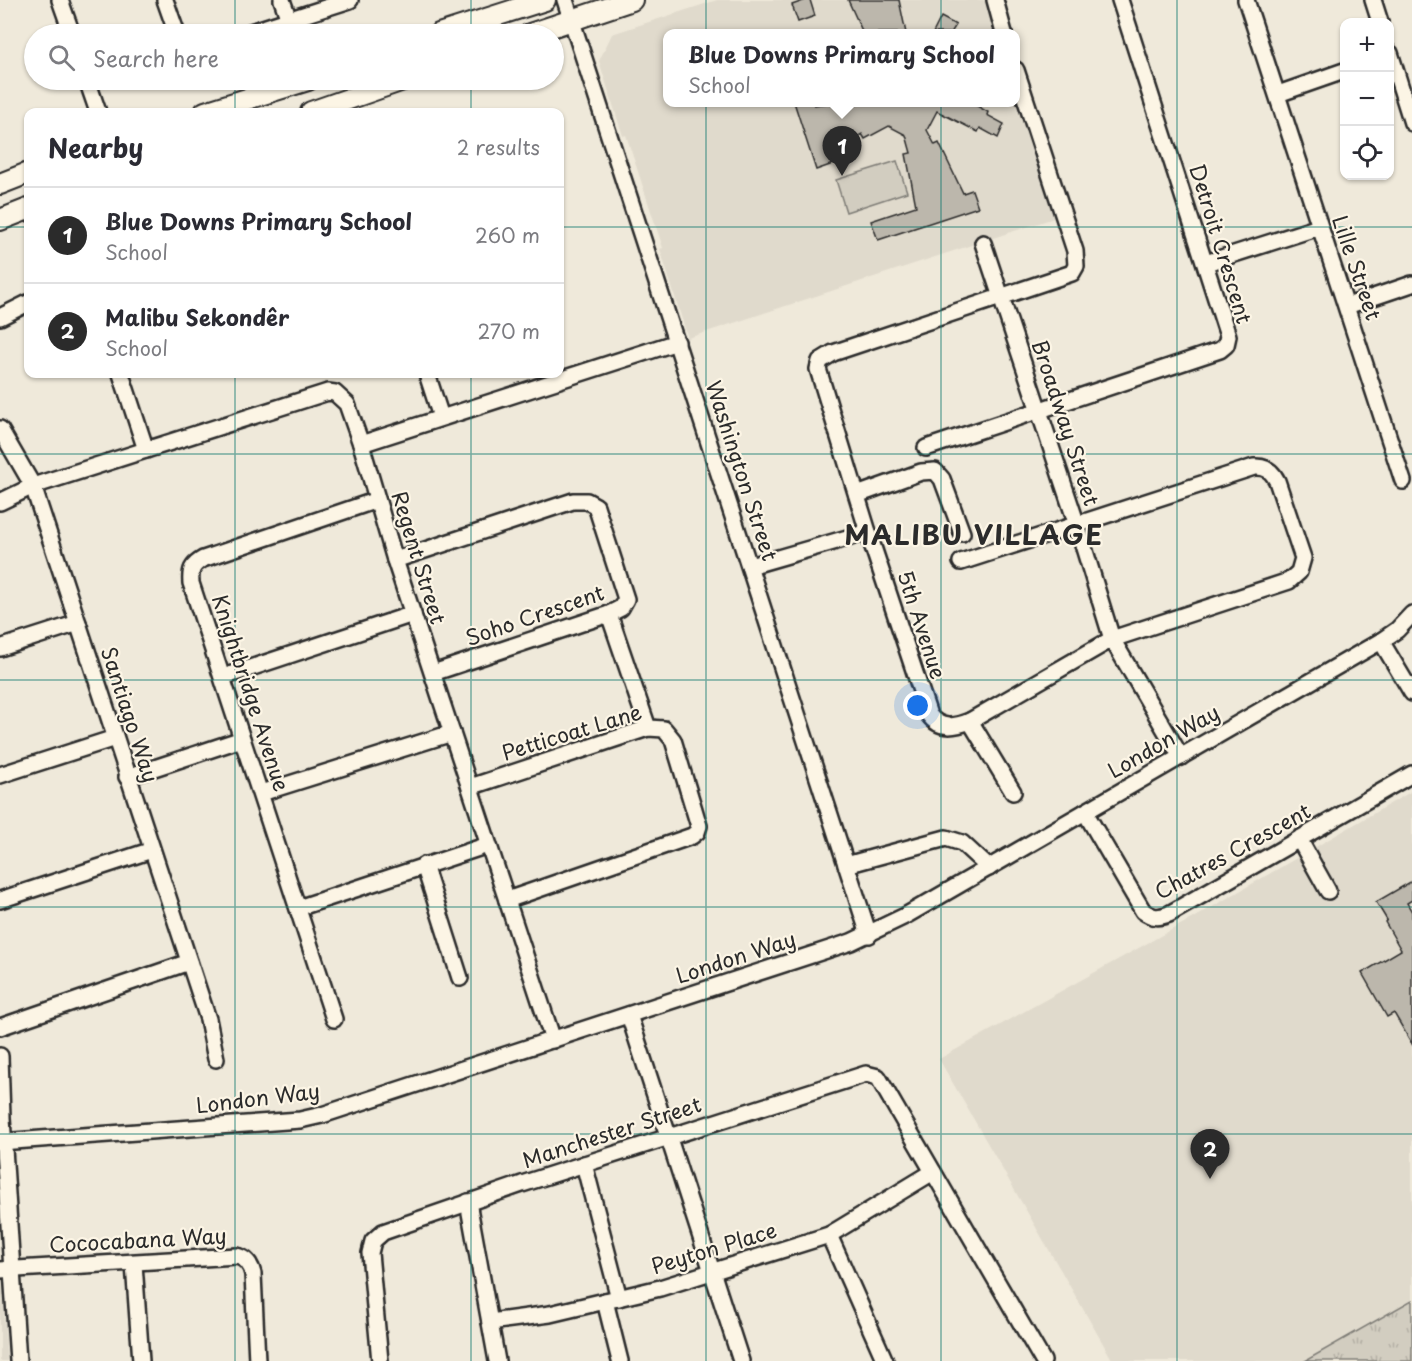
<!DOCTYPE html>
<meta charset="utf-8">
<style>
:root{--surface:#fff;--page:#f7f7f7;--text:#2b2b33;--muted:#7c7c81;--line:#e1e1e2;--accent:#2b2b2b}
body{margin:0;font-family:"Playpen Sans",sans-serif;background:var(--page);color:var(--text)}
.controls{position:absolute;right:18px;top:18px;display:grid;overflow:hidden;border-radius:12px;box-shadow:0 2px 4px #0004}
.controls button{width:54px;height:54px;display:grid;place-items:center;padding:0;border:0;border-bottom:2px solid var(--line);background:var(--surface);color:var(--text);font:30px sans-serif}
.you{position:absolute;left:918px;top:706px;width:21px;height:21px;margin:-15px;border:4px solid #fff;border-radius:50%;background:#1a73e8;box-shadow:0 0 0 9px #1a73e833}
.badge{display:grid;place-items:center;width:39px;height:39px;border-radius:50%;background:var(--accent);color:#fff;font-size:20px;font-weight:700}
.pin{position:absolute;translate:-50% -50px;filter:drop-shadow(0 2px 3px #0008)}
.pin::after{content:'';position:absolute;top:32px;width:21px;height:18px;background:inherit;clip-path:polygon(0 0,100% 0,50% 100%)}
.popup{position:absolute;left:663px;top:29px;width:357px;height:78px;box-sizing:border-box;display:grid;place-content:center;border-radius:12px;background:var(--surface);filter:drop-shadow(0 2px 4px #0005);font-size:20px;white-space:nowrap;color:var(--muted)}
.popup b{font-size:22px;color:var(--text)}
.popup::after{content:'';position:absolute;left:50%;top:100%;margin-left:-12px;border:12px solid transparent;border-top-color:var(--surface)}
.list{margin:0;padding:0;list-style:none}
h2{display:flex;justify-content:space-between;align-items:center;height:78px;margin:0;padding:0 24px;font-size:26px}
h2 small{font-size:20px;font-weight:400;color:var(--muted)}
.list li{display:grid;grid-template-columns:39px 1fr auto;gap:18px;align-items:center;box-sizing:border-box;height:96px;padding:0 24px;border-top:2px solid var(--line)}
.list b{display:block;font-size:22px;white-space:nowrap}
.list p{margin:0;font-size:20px;white-space:nowrap;color:var(--muted)}
.list em{font-size:20px;font-style:normal;color:var(--muted)}
.icon{flex:none;width:33px;height:33px;fill:none;stroke:currentColor;stroke-width:2;stroke-linecap:round;stroke-linejoin:round}
.map{position:relative;flex:none;width:1412px;height:1361px;overflow:hidden}
.search{position:absolute;background:var(--surface);box-shadow:0 2px 4px #0004;left:24px;top:24px;width:540px;height:66px;display:flex;align-items:center;gap:15px;box-sizing:border-box;padding:0 21px;border-radius:33px;color:var(--muted);font-size:22px}
.panel{position:absolute;background:var(--surface);box-shadow:0 2px 4px #0004;left:24px;top:108px;width:540px;height:270px;border-radius:12px}
.map>svg:first-child{display:block}
.built{fill:#e0dacc}
.grass{fill:url(#grass-tufts);stroke:#7e7c76;stroke-width:1.5}
.pitch{fill:#d2cdc0;stroke:#7e7c76;stroke-width:1.5}
.building{fill:#bcb7ac;stroke:#2b2b2b;stroke-width:1.5}
.lines{fill:none;stroke-linecap:round;stroke-linejoin:round}
.minor-casing{stroke:#2b2b2b;stroke-width:20}
.major-casing{stroke:#2b2b2b;stroke-width:24}
.minor{stroke:#fcf5e5;stroke-width:15}
.major{stroke:#fcf5e5;stroke-width:20}
.grid{fill:none;stroke:#0f766e;stroke-width:1.5;stroke-opacity:0.55}
.labels{text-anchor:middle;stroke-width:4.5;stroke-linejoin:round;paint-order:stroke}
.street-label{font-size:21px;fill:#2b2b2b;stroke:#fcf5e5}
.district-label{font-size:27px;font-weight:bold;letter-spacing:1.5px;fill:#2b2b2b;stroke:#fcf5e5}
</style>
<div class="map">
<svg width="1412" height="1361" viewBox="0 0 1412 1361">
<defs>
<pattern id="grass-tufts" width="24" height="20" patternUnits="userSpaceOnUse" patternTransform="scale(1.5)"><rect width="24" height="20" fill="#d2cdc0"/><path d="M3 7l-1-3M5 7V3M7 7l1-3M15 17l-1-3M17 17v-4M19 17l1-3" fill="none" stroke="#b4b0a5"/></pattern>
</defs>
<rect width="100%" height="100%" fill="#efe9da"/>
<filter id="ink" filterUnits="userSpaceOnUse"><feTurbulence type="fractalNoise" baseFrequency=".0167" numOctaves="2"/><feDisplacementMap in="SourceGraphic" scale="12" xChannelSelector="R" yChannelSelector="G"/><feConvolveMatrix kernelMatrix="1 2 1 2 8 2 1 2 1" color-interpolation-filters="sRGB"/></filter>
<g filter="url(#ink)">
<g class="built">
<path d="M717,0H986L997,33H668V102H1016V91L1057,217L688,338L660,249L663,248L626,135L623,136L599,61L612,34Z"/>
<path d="M1412,791V1300L1305,1361H1113L939,1059L1200,914Z"/>
<path d="M2,1280L7,1361H0V1281Z"/>
</g>
<path class="grass" d="M1412,1300V1361H1305Z"/>
<path class="pitch" d="M897,161L907,192L846,212L836,180Z"/>
<g class="building">
<path d="M806,0H810L815,16L798,22L792,5Z"/>
<path d="M848,0H899L906,33H863Z"/>
<path d="M941,17L956,25L951,33H933Z"/>
<path d="M794,102H813L814,105L838,102H970L988,112L987,115L1004,124L998,138L980,128L978,132L937,111L927,130L935,145L939,143L963,193L972,190L978,207L878,240L871,221L916,206L906,154L911,153L906,135L889,126L865,139L862,134L830,153L833,164L816,170Z"/>
<path d="M1412,881V900L1407,903L1412,912V1044L1394,1013L1387,1017L1362,973L1401,950L1385,922L1387,920L1376,902Z"/>
</g>
<g class="lines">
<defs>
<g id="minor">
<path d="M60,0L72,34"/>
<path d="M165,0L177,34"/>
<path d="M282,0L289,20"/>
<path d="M565,0L869,935"/>
<path d="M995,0L1004,33"/>
<path d="M1246,0L1403,481"/>
<path d="M1373,0L1380,22"/>
<path d="M244,34L350,0"/>
<path d="M1390,53L1412,123"/>
<path d="M87,80L98,112"/>
<path d="M1278,94L1344,71"/>
<path d="M983,243L1077,525L1112,639L1181,757"/>
<path d="M1206,263L1319,227"/>
<path d="M1347,306L1412,284"/>
<path d="M0,317L28,303"/>
<path d="M121,374L146,450"/>
<path d="M427,374L441,417"/>
<path d="M0,429L33,486L208,1019L216,1059"/>
<path d="M361,444L677,342"/>
<path d="M926,448L1220,350L1226,345L1228,336L1120,0"/>
<path d="M857,495L921,472L935,471L942,479L962,533"/>
<path d="M0,502L33,486L328,392L335,393L347,404L361,444L395,560L553,1040"/>
<path d="M395,560L573,501H587L596,506L626,599L621,608L609,614L433,673"/>
<path d="M961,562L1254,467C1266,466 1272,471 1277,481L1303,558L1299,572L1289,581L1112,639L970,721C955,727 940,730 929,715L868,532L818,369L820,361L833,353L1072,273L1076,266L1075,251L1016,70"/>
<path d="M750,566L868,532"/>
<path d="M609,614L648,728"/>
<path d="M1381,641L1412,693"/>
<path d="M0,648L78,623"/>
<path d="M223,677L413,614"/>
<path d="M970,721L1013,792"/>
<path d="M0,775L115,738"/>
<path d="M127,777L242,739"/>
<path d="M470,787L648,728L664,729L673,740L699,826L697,832L692,836L507,900"/>
<path d="M261,793L452,733"/>
<path d="M1085,812L1143,911C1153,918 1158,918 1169,914L1412,774"/>
<path d="M1299,839L1328,891"/>
<path d="M424,865L460,978"/>
<path d="M846,865L946,838L962,843L989,868"/>
<path d="M0,900L152,850"/>
<path d="M298,908L488,845"/>
<path d="M629,1015L741,1361"/>
<path d="M334,1019L191,583C190,570 192,565 203,559L377,500"/>
<path d="M0,1027L189,962"/>
<path d="M0,1056L2,1118L18,1361"/>
<path d="M0,1142L300,1120L322,1115L851,942L905,916L1381,641L1397,630L1412,614"/>
<path d="M584,1164L619,1298"/>
<path d="M468,1202L497,1361"/>
<path d="M829,1235L885,1361"/>
<path d="M134,1264L141,1361"/>
<path d="M0,1270L237,1256C246,1258 251,1265 253,1274L257,1361"/>
<path d="M605,1301L620,1361"/>
<path d="M490,1322L550,1314L660,1288L829,1235L933,1172"/>
<path d="M380,1361L370,1253L373,1241L383,1232L522,1184L866,1074L878,1077L1043,1361"/>
</g>
<g id="major">
<path d="M439,34L545,0"/>
<path d="M530,34L632,0"/>
<path d="M205,112L308,80"/>
<path d="M311,112L403,80"/>
<path d="M0,184L28,173"/>
<path d="M0,220L28,209"/>
</g>
</defs>
<use href="#minor" class="minor-casing"/>
<use href="#major" class="major-casing"/>
<use href="#minor" class="minor"/>
<use href="#major" class="major"/>
</g>
</g>
<path class="grid" d="M235,0V34M471,0V34M706,0V1361M941,0V1361M1177,0V1361M235,80V112M471,80V112M0,227H28M560,227H1412M235,374V1361M471,374V1361M0,454H1412M0,680H1412M0,907H1412M0,1134H1412"/>
<g class="labels">
<g class="street-label">
<text transform="translate(1220 244) rotate(73)" y="7">Detroit Crescent</text>
<text transform="translate(1356 268) rotate(71)" y="7">Lille Street</text>
<text transform="translate(1065 423) rotate(72)" y="7">Broadway Street</text>
<text transform="translate(741 471) rotate(72)" y="7">Washington Street</text>
<text transform="translate(418 558) rotate(73)" y="7">Regent Street</text>
<text transform="translate(535 616) rotate(-19)" y="7">Soho Crescent</text>
<text transform="translate(921 625) rotate(72)" y="7">5th Avenue</text>
<text transform="translate(250 693) rotate(72)" y="7">Knightbridge Avenue</text>
<text transform="translate(129 715) rotate(72)" y="7">Santiago Way</text>
<text transform="translate(572 733) rotate(-17)" y="7">Petticoat Lane</text>
<text transform="translate(1164 742) rotate(-30)" y="7">London Way</text>
<text transform="translate(1233 852) rotate(-29)" y="7">Chatres Crescent</text>
<text transform="translate(736 958) rotate(-18)" y="7">London Way</text>
<text transform="translate(258 1099) rotate(-7)" y="7">London Way</text>
<text transform="translate(612 1133) rotate(-18)" y="7">Manchester Street</text>
<text transform="translate(138 1241) rotate(-3)" y="7">Cococabana Way</text>
<text transform="translate(714 1249) rotate(-17)" y="7">Peyton Place</text>
</g>
<g class="district-label">
<text x="974" y="545">MALIBU VILLAGE</text>
</g>
</g>
</svg>
<div class="controls">
<button>+</button>
<button>−</button>
<button><svg class="icon" aria-label="locate" viewBox="0 0 24 24"><circle cx="12" cy="12" r="6"/><path d="M12 2v4M12 18v4M2 12h4M18 12h4"/></svg></button>
</div>
<div class="you"></div>
<div class="pin badge" style="left:842px;top:176px">1</div>
<div class="popup"><b>Blue Downs Primary School</b>School</div>
<div class="pin badge" style="left:1210px;top:1179px">2</div>
<div class="search"><svg class="icon" aria-label="search" viewBox="0 0 24 24"><circle cx="10" cy="10" r="6"/><path d="M15 15l6 6"/></svg>Search here</div>
<section class="panel">
<h2>Nearby<small>2 results</small></h2>
<ul class="list">
<li><span class="badge">1</span><div><b>Blue Downs Primary School</b><p>School</p></div><em>260 m</em></li>
<li><span class="badge">2</span><div><b>Malibu Sekondêr</b><p>School</p></div><em>270 m</em></li>
</ul>
</section>
</div>
